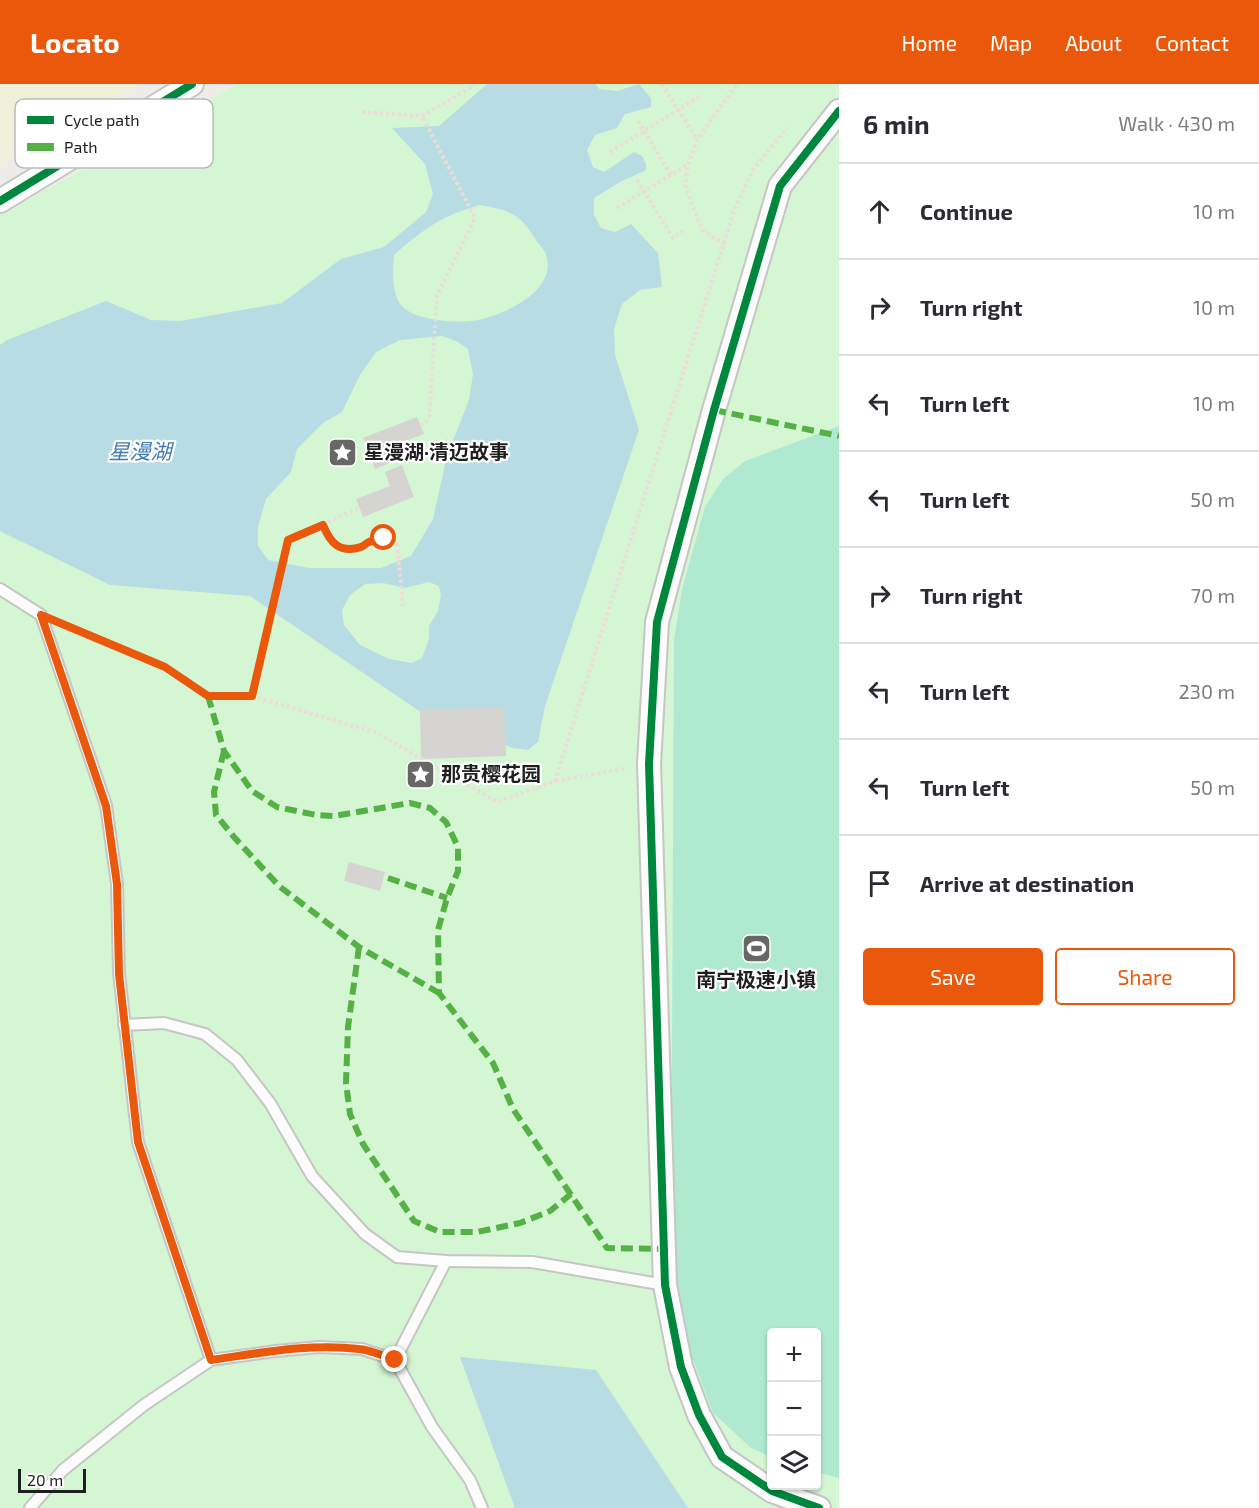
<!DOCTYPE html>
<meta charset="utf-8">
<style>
:root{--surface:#fff;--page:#f7f7f7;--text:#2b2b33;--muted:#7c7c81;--line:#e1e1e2;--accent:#ea580c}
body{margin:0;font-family:"Exo 2","Noto Sans SC",sans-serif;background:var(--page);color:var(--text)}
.controls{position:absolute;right:18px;bottom:18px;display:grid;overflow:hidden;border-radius:6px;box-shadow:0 2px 4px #0004}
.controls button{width:54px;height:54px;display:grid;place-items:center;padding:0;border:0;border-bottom:2px solid var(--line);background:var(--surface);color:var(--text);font:30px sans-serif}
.scale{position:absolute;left:18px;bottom:15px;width:68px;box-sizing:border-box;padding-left:6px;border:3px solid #1f1f1f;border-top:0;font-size:16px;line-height:21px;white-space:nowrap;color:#1f1f1f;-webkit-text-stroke:4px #fff;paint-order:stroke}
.stop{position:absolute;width:18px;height:18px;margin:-14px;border:4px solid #ea580c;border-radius:50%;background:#fff}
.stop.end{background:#ea580c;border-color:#fff;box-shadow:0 2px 6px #0008}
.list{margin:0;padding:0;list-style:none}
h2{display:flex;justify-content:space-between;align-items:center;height:78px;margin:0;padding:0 24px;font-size:26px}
h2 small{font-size:20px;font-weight:400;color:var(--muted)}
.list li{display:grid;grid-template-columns:39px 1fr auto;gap:18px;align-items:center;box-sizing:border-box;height:96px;padding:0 24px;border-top:2px solid var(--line)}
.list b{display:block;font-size:22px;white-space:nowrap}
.list em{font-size:20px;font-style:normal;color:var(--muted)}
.actions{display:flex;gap:12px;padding:18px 24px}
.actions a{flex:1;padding:14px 0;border:2px solid var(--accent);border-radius:6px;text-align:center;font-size:21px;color:var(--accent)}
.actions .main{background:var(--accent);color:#fff}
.icon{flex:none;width:33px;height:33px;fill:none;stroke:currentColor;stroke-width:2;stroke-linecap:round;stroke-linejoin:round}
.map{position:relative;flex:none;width:839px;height:1424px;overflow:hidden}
header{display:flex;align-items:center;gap:36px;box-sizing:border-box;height:84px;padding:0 30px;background:var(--accent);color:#fff}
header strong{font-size:28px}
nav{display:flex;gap:33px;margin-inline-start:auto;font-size:21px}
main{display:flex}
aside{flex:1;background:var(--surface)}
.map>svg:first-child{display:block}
.farmland{fill:#efefda}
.park{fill:#d4f6d3;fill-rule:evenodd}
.pitch{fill:#afead0}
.water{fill:#b8dce4;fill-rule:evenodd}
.building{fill:#d6d4d0}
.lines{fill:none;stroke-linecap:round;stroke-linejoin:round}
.service-casing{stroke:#c6c6c4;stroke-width:14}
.minor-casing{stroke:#c6c6c4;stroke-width:26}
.path{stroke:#ecdbd9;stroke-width:4;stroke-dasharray:3 3;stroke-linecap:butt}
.service{stroke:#fcfcfc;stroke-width:10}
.minor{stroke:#fcfcfc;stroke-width:22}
.quiet{stroke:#55b145;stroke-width:6;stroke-dasharray:12 6;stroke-linecap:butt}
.cycleway-casing{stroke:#fff;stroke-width:11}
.cycleway{stroke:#00873e;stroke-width:8}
.route{stroke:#ea580c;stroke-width:8}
.labels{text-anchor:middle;stroke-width:4.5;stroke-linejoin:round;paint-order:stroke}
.poi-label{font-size:20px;font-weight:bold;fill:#1f1f1f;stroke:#fff;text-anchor:start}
.water-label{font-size:21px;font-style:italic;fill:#407ab1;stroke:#fff}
.key{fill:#fff;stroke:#bcbcbc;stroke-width:1.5}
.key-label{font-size:16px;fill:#1f1f1f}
</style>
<header>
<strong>Locato</strong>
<nav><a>Home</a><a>Map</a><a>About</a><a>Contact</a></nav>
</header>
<main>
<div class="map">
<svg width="839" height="1424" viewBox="0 0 839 1424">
<rect width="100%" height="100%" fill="#eeece8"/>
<path class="farmland" d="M0,0H139L0,80Z"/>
<path class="park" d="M237,0H839V1424H0V131ZM772,1248H816V1402H772Z"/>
<path class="pitch" d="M839,342V1394L817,1388L816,1248H772L771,1373L751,1364L713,1329L686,1257L671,1173L674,556L682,505L705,423L723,395L745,377Z"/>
<g class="water">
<path d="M487,0H596L599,5L617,7L639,0L651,14V23L625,30L617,44L595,51L587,66L593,83L604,88L634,68L642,72L646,80V86L620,98L594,114V131L601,144L615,148L631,140L658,169L662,203L640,206L622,220L614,245L615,271L639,346L545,622L538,658L528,666L513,664L428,633L250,512L110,501L0,447V261L7,256L106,217L151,236L180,237L282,219L341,175L384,163L426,128L433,110L425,80L392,44L439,42ZM480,121C513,127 520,130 538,159C541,162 545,167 546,171C558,206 506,230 478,236C459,240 412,237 400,220C391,205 393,186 394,171C423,145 443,131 480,121ZM442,252L456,257L468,265L473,290L469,316L447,372L433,435L411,472L381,484H309L268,476L258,462V443L266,415L291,388L297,365L323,339L342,328L360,291L376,268L400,256ZM429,498L439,502L441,511L438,527L429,542V555L422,574L412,579L389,575L360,561L344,541L342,526L350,511L365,500L383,499L405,504Z"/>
<path d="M460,1273L596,1286L688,1424H515Z"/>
</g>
<g class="building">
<path d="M417,333L424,350L387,364L392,378L375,385L363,354Z"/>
<path d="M402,381L414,413L363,433L356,415L390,402L385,388Z"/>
<path d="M504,623L506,672L421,675L420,626Z"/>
<path d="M349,778L385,788L380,807L344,797Z"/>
</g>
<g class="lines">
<defs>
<g id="service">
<path d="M0,505L41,531L106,721L117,800L119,889L138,1058L211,1276"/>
<path d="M124,941L164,939L205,950L237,976L270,1019L312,1092L365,1150L397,1173L446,1177L532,1178L665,1201"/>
<path d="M395,1276L446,1177"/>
<path d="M30,1424L63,1386L144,1321L211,1276L276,1267L319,1263L362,1265L395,1276L432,1343L470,1396L482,1424"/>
</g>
<g id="minor">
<path d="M0,117L192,0"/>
<path d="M819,1424L772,1407L722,1373L699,1331L681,1283L665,1201L649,680L657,538L714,326L780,102L839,27"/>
</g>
</defs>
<use href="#service" class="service-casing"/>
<use href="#minor" class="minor-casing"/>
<g class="path">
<path d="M662,0L697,55"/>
<path d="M362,28L422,32L470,4L474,0"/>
<path d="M638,37L671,91"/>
<path d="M610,68L700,12"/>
<path d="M637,96L673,154L684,146"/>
<path d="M617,124L687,81"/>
<path d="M725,160L702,146L685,101L688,81L697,56L737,0"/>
<path d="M421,342L429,335L437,212L475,134L422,32"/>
<path d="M323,441C330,458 339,469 360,464C368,462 373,455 382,455C387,455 392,457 397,458L403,522"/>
<path d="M60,539L165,583L208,612H252L377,649L497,718L555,697L734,127L754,84L787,44"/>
<path d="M252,612L288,456L359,424"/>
<path d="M556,697L628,684"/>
</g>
<use href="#service" class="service"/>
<use href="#minor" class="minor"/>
<g class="quiet">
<path d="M714,326L839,352"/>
<path d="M208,612L224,667L252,707L277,723L316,731L334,732L410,719L430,724L446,738L458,763V787L447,814L438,846L439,909L493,979L513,1025L607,1164L664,1165"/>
<path d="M224,667L214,708L216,731L234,753L279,802L359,863L439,909"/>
<path d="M388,794L447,814"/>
<path d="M359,863L348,943L346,999L350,1030L363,1060L414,1137L440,1148H477L520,1139L550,1127L571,1110"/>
</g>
<defs>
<g id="cycleway">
<path d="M0,117L192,0"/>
<path d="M819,1424L772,1407L722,1373L699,1331L681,1283L665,1201L649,680L657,538L714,326L780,102L839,27"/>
</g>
</defs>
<use href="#cycleway" class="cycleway-casing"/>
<use href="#cycleway" class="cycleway"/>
</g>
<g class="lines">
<path class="route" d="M384,454C379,455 374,456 369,458C366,459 364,462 361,463C339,470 330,458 323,441L288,456L252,612H208L165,583L41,531L106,722L117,800L119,890L138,1058L211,1276C260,1269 310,1259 359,1265C371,1266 384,1272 395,1276"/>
</g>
<defs>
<symbol id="sight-square" viewBox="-11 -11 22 22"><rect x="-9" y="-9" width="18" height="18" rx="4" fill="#676765" stroke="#fff"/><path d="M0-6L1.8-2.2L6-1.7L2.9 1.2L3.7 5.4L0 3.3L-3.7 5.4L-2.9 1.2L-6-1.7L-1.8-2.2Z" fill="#fff"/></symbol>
<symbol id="stadium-square" viewBox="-11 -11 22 22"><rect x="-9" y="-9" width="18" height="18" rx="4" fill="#676765" stroke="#fff"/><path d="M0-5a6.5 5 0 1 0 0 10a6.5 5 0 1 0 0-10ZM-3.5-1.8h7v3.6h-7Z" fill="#fff"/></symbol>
</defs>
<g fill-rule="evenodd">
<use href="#sight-square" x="326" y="352" width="33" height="33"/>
<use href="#sight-square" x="404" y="674" width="33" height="33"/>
<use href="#stadium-square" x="740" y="848" width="33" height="33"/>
</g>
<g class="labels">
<g class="poi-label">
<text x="364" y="375">星漫湖·清迈故事</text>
<text x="441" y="697">那贵樱花园</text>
<text x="756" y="903" text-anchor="middle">南宁极速小镇</text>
</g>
<g class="water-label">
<text x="140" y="375">星漫湖</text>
</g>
</g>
<rect x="15" y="15" width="198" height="69" rx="9" class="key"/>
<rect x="27" y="32" width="27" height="8" fill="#00873e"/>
<rect x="27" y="59" width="27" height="8" fill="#55b145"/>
<g class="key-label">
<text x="64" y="42">Cycle path</text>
<text x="64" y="69">Path</text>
</g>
</svg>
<div class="controls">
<button>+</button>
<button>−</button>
<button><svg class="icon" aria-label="layers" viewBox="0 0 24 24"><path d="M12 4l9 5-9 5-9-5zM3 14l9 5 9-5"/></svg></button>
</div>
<div class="scale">20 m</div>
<div class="stop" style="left:384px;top:454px"></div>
<div class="stop end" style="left:395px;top:1276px"></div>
</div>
<aside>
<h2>6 min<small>Walk · 430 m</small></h2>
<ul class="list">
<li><svg class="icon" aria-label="ahead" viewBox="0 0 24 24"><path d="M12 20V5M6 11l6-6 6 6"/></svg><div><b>Continue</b></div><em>10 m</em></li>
<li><svg class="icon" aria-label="right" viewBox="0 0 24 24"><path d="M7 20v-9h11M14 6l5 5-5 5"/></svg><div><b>Turn right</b></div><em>10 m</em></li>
<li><svg class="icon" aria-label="left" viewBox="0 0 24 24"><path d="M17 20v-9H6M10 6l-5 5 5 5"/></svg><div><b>Turn left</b></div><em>10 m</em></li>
<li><svg class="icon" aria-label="left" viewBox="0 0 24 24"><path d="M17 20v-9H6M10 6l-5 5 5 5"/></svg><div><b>Turn left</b></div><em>50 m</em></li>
<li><svg class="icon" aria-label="right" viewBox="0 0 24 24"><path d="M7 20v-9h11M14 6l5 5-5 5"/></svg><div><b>Turn right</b></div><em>70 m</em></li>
<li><svg class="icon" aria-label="left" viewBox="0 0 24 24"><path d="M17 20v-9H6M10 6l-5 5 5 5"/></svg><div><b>Turn left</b></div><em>230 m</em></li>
<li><svg class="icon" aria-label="left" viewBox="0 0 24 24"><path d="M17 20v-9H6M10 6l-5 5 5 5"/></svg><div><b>Turn left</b></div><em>50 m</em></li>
<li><svg class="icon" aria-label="arrive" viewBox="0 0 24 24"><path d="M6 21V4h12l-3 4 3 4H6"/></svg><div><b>Arrive at destination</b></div></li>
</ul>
<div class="actions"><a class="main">Save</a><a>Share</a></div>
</aside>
</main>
